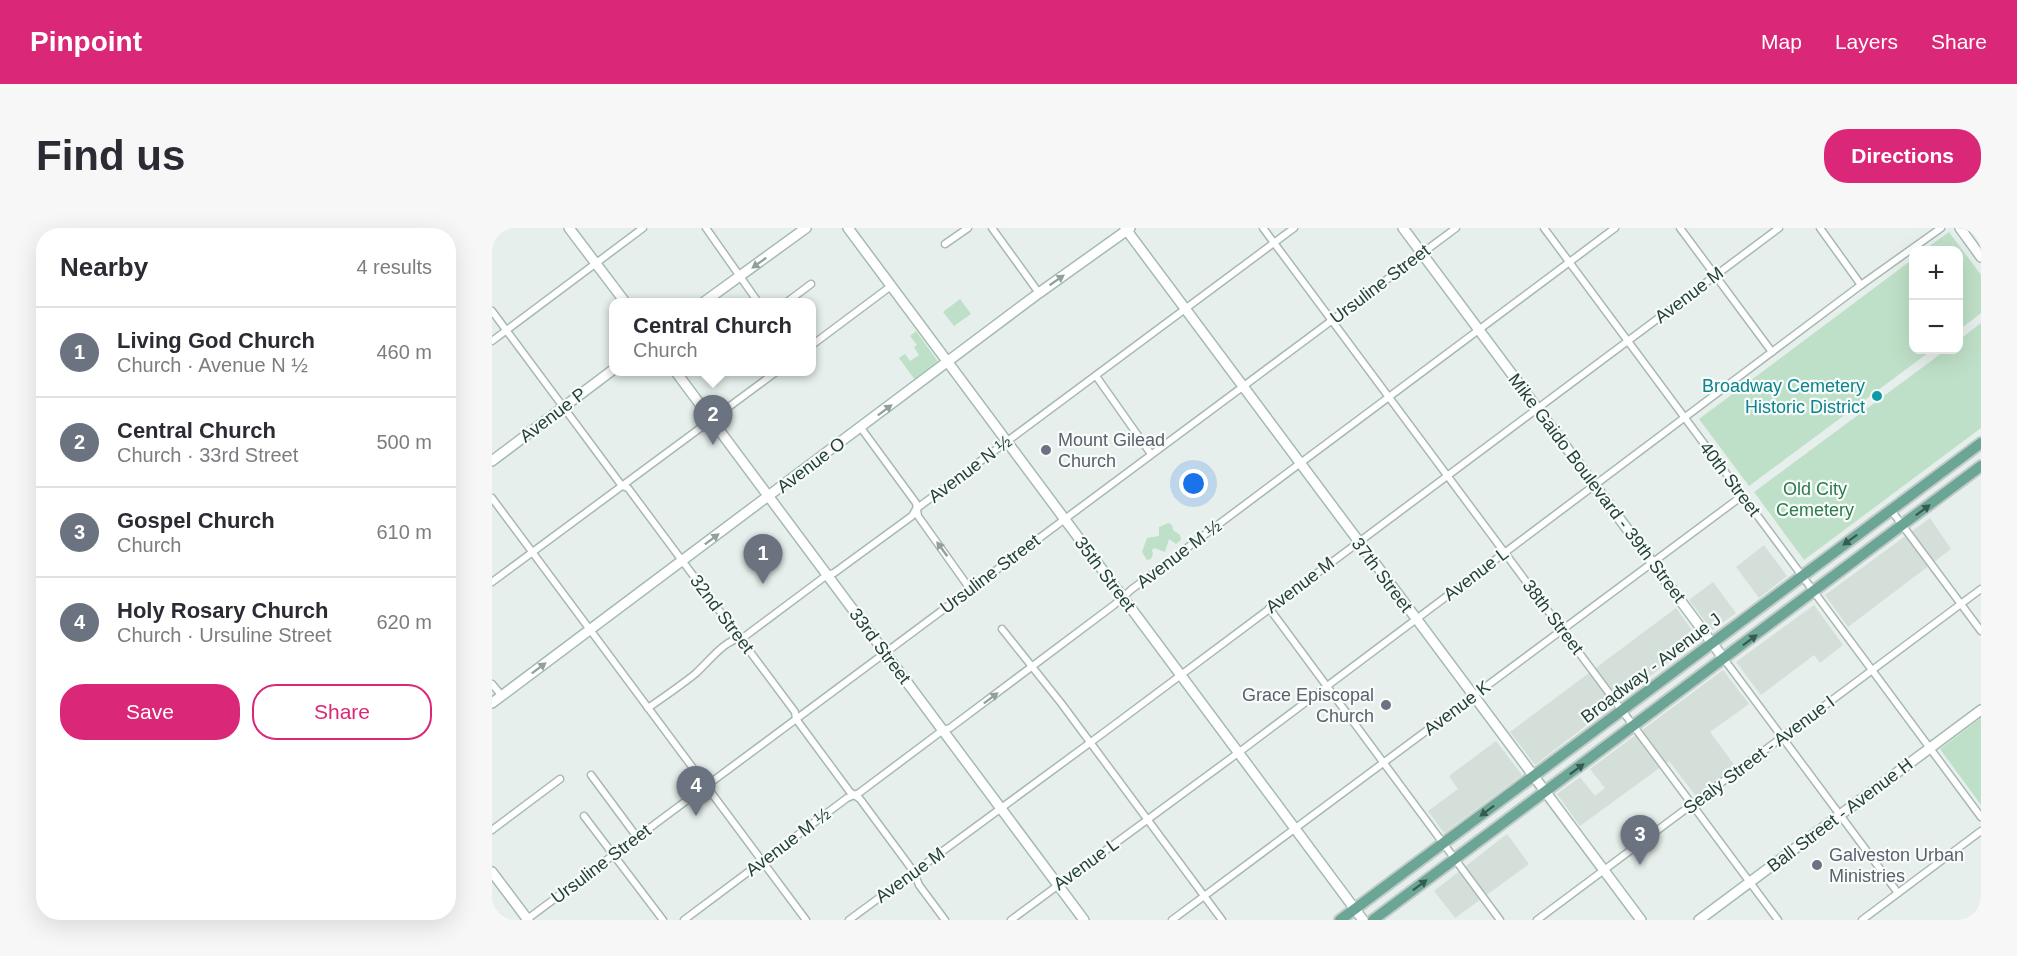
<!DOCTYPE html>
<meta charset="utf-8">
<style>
:root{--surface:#fff;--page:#f7f7f7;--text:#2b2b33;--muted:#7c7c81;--line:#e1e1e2;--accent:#db2777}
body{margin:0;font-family:Arial,sans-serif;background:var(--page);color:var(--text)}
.controls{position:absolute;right:18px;top:18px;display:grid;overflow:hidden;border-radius:12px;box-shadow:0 6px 24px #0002}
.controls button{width:54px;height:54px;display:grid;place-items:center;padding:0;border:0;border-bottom:2px solid var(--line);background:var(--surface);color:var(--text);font:30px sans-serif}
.you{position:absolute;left:702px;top:256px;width:21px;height:21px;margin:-15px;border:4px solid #fff;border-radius:50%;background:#1a73e8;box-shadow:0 0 0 9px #1a73e833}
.badge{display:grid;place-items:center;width:39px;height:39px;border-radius:50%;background:var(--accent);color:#fff;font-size:20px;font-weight:700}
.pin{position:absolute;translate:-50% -50px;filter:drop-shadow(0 2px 3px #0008)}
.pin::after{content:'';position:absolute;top:32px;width:21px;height:18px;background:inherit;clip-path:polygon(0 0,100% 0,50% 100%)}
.popup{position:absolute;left:117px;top:70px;width:207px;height:78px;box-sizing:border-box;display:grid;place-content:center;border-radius:12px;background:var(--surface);filter:drop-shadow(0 2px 4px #0005);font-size:20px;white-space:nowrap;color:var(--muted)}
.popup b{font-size:22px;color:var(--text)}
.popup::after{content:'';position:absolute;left:50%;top:100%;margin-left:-12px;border:12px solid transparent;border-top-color:var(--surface)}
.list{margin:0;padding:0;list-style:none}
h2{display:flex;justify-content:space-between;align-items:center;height:78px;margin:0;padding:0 24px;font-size:26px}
h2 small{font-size:20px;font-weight:400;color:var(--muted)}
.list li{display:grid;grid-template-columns:39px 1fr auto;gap:18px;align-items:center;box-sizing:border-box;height:90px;padding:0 24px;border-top:2px solid var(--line)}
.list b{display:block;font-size:22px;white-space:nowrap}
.list p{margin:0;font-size:20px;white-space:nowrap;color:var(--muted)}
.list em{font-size:20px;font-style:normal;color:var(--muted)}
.actions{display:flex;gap:12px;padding:18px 24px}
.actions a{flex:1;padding:14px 0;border:2px solid var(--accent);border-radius:24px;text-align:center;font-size:21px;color:var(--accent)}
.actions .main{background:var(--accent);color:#fff}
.map{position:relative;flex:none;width:1489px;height:692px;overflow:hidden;border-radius:24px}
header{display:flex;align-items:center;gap:36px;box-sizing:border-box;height:84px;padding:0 30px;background:var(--accent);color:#fff}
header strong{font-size:28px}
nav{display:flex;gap:33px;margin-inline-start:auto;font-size:21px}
.intro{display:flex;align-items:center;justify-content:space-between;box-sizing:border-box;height:144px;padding:0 36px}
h1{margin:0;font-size:42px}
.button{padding:15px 27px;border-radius:24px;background:var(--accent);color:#fff;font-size:21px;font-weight:700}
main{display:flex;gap:36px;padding:0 36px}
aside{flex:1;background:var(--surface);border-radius:24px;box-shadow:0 6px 24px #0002}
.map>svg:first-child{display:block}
.built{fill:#d4dfda}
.green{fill:#bfe0c8}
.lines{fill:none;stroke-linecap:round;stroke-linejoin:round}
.street-casing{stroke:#a8b8b2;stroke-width:9}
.secondary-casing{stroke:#a4bbb3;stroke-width:12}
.primary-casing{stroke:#c2cac8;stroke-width:14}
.street{stroke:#fff;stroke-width:6}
.secondary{stroke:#fff;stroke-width:9}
.primary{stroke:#6aa596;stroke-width:10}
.oneway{fill:#92a09c}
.oneway2{fill:#365b51}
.culture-dot{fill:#0f9aa8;stroke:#f7fbf9;stroke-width:2}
.worship-dot{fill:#6b7280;stroke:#f7fbf9;stroke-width:2}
.labels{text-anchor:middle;stroke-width:4.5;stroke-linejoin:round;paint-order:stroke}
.street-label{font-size:18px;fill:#24423a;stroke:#f7fbf9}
.culture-label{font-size:18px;fill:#0d838f;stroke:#f7fbf9;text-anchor:end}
.worship-label{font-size:18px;fill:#5b616d;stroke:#f7fbf9;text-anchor:start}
.park-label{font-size:18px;fill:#2d7a4b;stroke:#f7fbf9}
</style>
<header>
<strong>Pinpoint</strong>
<nav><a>Map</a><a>Layers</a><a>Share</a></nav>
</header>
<div class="intro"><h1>Find us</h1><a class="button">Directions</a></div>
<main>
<aside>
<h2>Nearby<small>4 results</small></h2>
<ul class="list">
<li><span class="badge" style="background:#6b7280">1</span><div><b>Living God Church</b><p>Church · Avenue N ½</p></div><em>460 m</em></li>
<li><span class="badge" style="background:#6b7280">2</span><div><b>Central Church</b><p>Church · 33rd Street</p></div><em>500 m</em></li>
<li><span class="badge" style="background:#6b7280">3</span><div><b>Gospel Church</b><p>Church</p></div><em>610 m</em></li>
<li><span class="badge" style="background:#6b7280">4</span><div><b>Holy Rosary Church</b><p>Church · Ursuline Street</p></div><em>620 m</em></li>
</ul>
<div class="actions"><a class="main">Save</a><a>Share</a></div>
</aside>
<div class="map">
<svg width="1489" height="692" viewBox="0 0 1489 692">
<rect width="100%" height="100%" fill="#e6efeb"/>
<g class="built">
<path d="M1438,290L1459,321L1356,399L1333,367Z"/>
<path d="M1272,317L1295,348L1267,370L1244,339Z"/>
<path d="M1221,354L1244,385L1220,402L1197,372Z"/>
<path d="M1322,377L1351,417L1328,435L1322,427L1269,467L1244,434Z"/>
<path d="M1184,380L1206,411L1043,537L1018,504Z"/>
<path d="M1231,442L1257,476L1218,504L1244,539L1204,568L1177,533L1088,598L1065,566L1088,549L1103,568L1113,560L1098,541Z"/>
<path d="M1004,513L1030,547L952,605L936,583L966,561L957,548Z"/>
<path d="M1015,606L1037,636L963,690L942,663Z"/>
</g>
<g class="green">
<path d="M1457,4L1489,47V85L1467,102L1466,22H1432Z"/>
<path d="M1421,31L1422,122H1440L1257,258L1207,191Z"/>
<path d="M468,71L479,86L462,98L451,84Z"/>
<path d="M1489,95V200L1312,332L1262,264L1454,122H1466L1467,112Z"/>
<path d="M424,103L447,135L423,152L407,130L413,126L418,133L427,127L422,119L425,117L418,108Z"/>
<path d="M676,295L680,297L681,302L688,307L689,312L684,316L677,311L673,324L662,320L660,322L661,326L659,331L655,332L650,324L655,310L667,308V299Z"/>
<path d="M1489,490V577L1448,521Z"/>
</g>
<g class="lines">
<defs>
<g id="street">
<path d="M214,0L266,74"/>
<path d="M500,0L547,65"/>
<path d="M771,0L1286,692"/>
<path d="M1052,0L1489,589"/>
<path d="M1188,0L1280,124"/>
<path d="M1328,0L1369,57"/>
<path d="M453,16L476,0"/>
<path d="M295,74L319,56"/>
<path d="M0,83L130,258L136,260L303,484L304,491L358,564L368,571L422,644L427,657L453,692"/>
<path d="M0,113L151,0"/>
<path d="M320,117L399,58"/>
<path d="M604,148L659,226"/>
<path d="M369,200L424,275L426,288L478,361"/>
<path d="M0,270L314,692"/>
<path d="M1399,282L1489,403"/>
<path d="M0,354L284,144"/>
<path d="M777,380L1008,692"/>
<path d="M510,401L569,475L730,692"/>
<path d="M1232,431L1406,665"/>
<path d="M0,456L10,468"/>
<path d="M156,480C172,469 188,458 203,446C218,433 231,412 252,409L335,347L342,345L420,288L424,281L802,0"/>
<path d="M99,547L145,609"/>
<path d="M92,588L171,692"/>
<path d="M0,602L68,551"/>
<path d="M34,692L964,0"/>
<path d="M192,692L355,570L367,565L451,502L458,500L622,377L640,361L1123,0"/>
<path d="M357,692L618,500L1287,0"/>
<path d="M519,692L746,525L1369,57L1449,0"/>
<path d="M680,692L1250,268"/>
<path d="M1045,692L1489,361"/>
<path d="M1370,692L1489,603"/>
</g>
<g id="secondary">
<path d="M77,0L133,74"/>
<path d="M356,0L871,692"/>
<path d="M633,0L1149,692"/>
<path d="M911,0L1232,431"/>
<path d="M1468,0L1489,29"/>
<path d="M212,74L314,0"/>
<path d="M184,144L592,692"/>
<path d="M0,233L122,141"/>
<path d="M0,475L547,65L638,0"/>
<path d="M0,644L36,692"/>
<path d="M1207,692L1489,482"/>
</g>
<g id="primary">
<path d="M848,692L1489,215"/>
<path d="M881,692L1489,238"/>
</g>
</defs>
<use href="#street" class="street-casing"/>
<use href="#secondary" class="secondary-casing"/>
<use href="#primary" class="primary-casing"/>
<use href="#street" class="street"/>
<use href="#secondary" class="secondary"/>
<use href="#primary" class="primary"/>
</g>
<defs><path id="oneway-solid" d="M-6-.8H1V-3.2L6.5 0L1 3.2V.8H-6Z" transform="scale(1.5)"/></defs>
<g class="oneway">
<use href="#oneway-solid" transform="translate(267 35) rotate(144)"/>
<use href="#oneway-solid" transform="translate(565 52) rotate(-35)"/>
<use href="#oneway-solid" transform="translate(393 182) rotate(-37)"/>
<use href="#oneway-solid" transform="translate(220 311) rotate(-37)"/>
<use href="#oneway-solid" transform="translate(450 321) rotate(-126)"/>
<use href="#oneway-solid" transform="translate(47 440) rotate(-37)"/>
<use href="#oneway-solid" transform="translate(499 470) rotate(-37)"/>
</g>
<g class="oneway2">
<use href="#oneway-solid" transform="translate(1431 282) rotate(-37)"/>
<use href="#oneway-solid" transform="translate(1358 312) rotate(143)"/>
<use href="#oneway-solid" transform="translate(1258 412) rotate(-37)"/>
<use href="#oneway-solid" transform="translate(1085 541) rotate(-37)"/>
<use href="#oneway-solid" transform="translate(995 583) rotate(143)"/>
<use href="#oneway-solid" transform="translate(928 657) rotate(-37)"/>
</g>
<circle class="culture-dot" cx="1385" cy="168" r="6"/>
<g class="worship-dot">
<circle cx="554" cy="222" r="6"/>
<circle cx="894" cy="477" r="6"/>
<circle cx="1325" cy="637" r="6"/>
</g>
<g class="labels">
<g class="street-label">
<text transform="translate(888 56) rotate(-37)" y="6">Ursuline Street</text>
<text transform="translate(1197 67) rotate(-37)" y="6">Avenue M</text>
<text transform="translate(61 187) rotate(-37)" y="6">Avenue P</text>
<text transform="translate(319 237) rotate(-37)" y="6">Avenue O</text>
<text transform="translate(478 241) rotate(-37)" y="6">Avenue N ½</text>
<text transform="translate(1238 251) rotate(53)" y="6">40th Street</text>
<text transform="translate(1105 260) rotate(53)" y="6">Mike Gaido Boulevard - 39th Street</text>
<text transform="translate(687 326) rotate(-37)" y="6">Avenue M ½</text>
<text transform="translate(498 346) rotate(-37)" y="6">Ursuline Street</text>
<text transform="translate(613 346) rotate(53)" y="6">35th Street</text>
<text transform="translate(984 346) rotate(-37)" y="6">Avenue L</text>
<text transform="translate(890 347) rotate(53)" y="6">37th Street</text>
<text transform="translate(808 357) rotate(-37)" y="6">Avenue M</text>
<text transform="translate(230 386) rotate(53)" y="6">32nd Street</text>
<text transform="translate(1061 389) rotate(53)" y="6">38th Street</text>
<text transform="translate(388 418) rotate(53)" y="6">33rd Street</text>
<text transform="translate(1159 440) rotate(-37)" y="6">Broadway - Avenue J</text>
<text transform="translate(965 480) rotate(-37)" y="6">Avenue K</text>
<text transform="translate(1267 527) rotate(-37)" y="6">Sealy Street - Avenue I</text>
<text transform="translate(1348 587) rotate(-37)" y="6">Ball Street - Avenue H</text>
<text transform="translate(296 614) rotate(-37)" y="6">Avenue M ½</text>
<text transform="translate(109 636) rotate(-37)" y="6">Ursuline Street</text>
<text transform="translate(594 636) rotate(-36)" y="6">Avenue L</text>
<text transform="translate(418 647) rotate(-36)" y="6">Avenue M</text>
</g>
<g class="culture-label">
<text x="1373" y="164">Broadway Cemetery<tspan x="1373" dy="21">Historic District</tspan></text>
</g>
<g class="worship-label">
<text x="566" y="218">Mount Gilead<tspan x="566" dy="21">Church</tspan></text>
<text x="882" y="473" text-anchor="end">Grace Episcopal<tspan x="882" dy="21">Church</tspan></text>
<text x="1337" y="633">Galveston Urban<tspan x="1337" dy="21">Ministries</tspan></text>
</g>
<g class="park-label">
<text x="1323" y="267">Old City<tspan x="1323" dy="21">Cemetery</tspan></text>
</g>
</g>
</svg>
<div class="controls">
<button>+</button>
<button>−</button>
</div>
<div class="you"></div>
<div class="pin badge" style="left:271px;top:356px;background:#6b7280">1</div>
<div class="pin badge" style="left:221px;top:217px;background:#6b7280">2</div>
<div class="popup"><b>Central Church</b>Church</div>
<div class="pin badge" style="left:1148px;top:637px;background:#6b7280">3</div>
<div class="pin badge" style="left:204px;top:588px;background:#6b7280">4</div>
</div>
</main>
